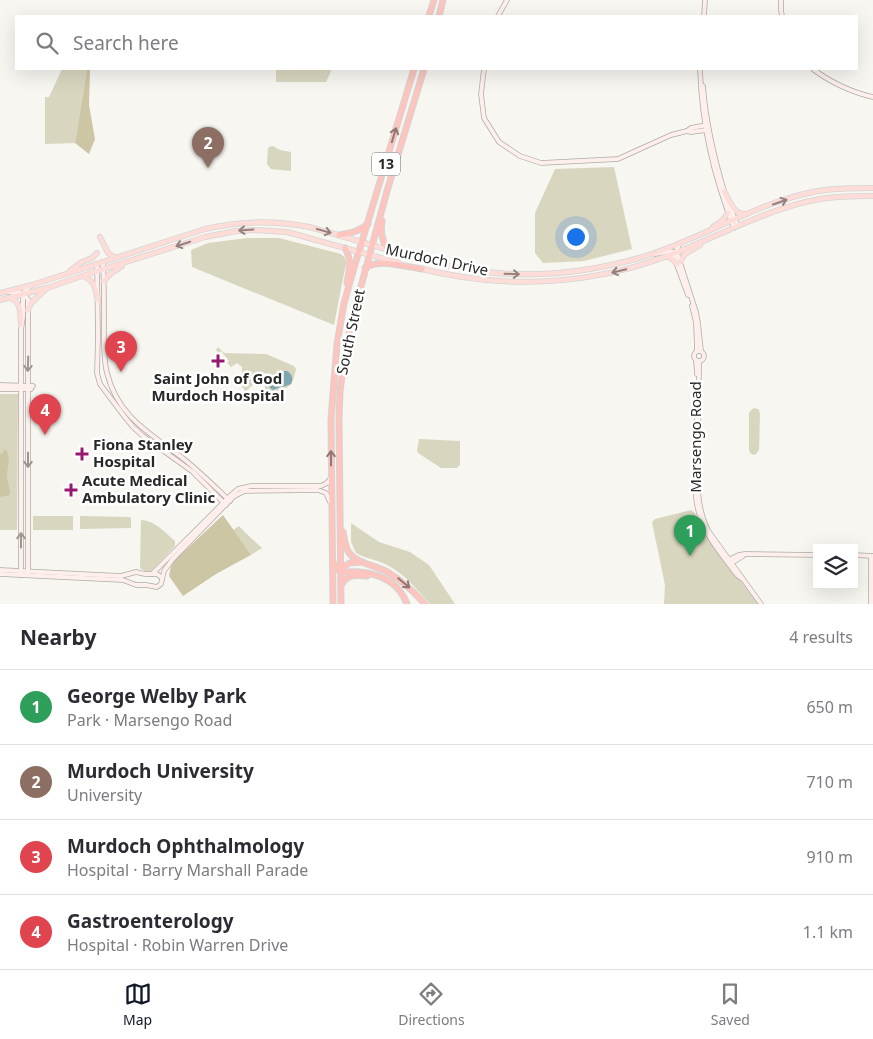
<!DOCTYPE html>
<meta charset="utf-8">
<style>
:root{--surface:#fff;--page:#f2f2f3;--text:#2b2b33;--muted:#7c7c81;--line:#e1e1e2;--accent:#111827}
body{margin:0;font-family:"Noto Sans",sans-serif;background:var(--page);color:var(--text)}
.controls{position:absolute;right:15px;bottom:15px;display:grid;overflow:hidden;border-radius:0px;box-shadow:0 5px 20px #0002}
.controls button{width:45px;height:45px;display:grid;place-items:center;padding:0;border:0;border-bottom:1px solid var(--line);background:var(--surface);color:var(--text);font:25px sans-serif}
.you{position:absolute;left:575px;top:236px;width:18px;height:18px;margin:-12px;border:4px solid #fff;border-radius:50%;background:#1a73e8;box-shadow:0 0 0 8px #1a73e833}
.badge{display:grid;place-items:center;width:32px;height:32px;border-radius:50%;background:var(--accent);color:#fff;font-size:16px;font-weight:700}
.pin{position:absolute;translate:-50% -41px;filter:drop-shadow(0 1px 2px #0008)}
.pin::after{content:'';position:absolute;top:26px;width:18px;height:15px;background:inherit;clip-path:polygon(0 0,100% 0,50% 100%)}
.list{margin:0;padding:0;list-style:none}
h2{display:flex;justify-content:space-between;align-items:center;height:65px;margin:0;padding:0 20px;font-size:21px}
h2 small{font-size:16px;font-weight:400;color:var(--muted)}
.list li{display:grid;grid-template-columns:32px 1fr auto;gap:15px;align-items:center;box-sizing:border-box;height:75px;padding:0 20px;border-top:1px solid var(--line)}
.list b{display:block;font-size:19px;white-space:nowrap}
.list p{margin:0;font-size:16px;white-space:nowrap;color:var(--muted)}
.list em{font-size:16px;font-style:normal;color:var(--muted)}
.icon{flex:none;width:28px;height:28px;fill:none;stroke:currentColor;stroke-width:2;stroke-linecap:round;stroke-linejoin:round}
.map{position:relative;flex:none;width:873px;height:604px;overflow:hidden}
.search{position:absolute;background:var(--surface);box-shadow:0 5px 20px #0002;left:15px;right:15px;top:15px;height:55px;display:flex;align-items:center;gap:12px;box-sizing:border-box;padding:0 18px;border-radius:0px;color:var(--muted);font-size:19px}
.sheet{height:365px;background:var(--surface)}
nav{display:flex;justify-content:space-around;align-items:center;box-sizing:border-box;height:70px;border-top:1px solid var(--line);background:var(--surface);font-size:14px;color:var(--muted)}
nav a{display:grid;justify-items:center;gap:2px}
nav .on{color:var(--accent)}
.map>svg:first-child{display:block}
.green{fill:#d9d6bf}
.forest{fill:#ccc6a5}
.water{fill:#7fa7af}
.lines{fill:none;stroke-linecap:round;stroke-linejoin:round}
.secondary-casing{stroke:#adada8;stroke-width:5.5}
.primary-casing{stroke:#d4d4d4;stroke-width:6}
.highway-casing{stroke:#d4d4d4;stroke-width:7}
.secondary{stroke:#feeeec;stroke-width:4}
.primary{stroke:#fedcd8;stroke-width:4.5}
.highway{stroke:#fdc5be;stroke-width:5}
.oneway{stroke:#927672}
.oneway2{stroke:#93827f}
.oneway3{stroke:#9e9593}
.poi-dot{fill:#971870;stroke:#fff;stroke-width:2}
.labels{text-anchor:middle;stroke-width:5;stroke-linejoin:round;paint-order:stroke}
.shield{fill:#fff;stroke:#686867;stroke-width:1}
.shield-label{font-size:14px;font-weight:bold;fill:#282826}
.street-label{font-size:15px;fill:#282826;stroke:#fff}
.poi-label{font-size:15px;font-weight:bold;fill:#282826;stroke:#fff;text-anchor:start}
</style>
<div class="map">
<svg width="873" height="604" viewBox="0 0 873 604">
<rect width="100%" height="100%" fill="#f7f6f1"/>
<g class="green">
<path d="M62,69H87L75,143L45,144V97H49Z"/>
<path d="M276,69H330L331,71L326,82H276Z"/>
<path d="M273,146L280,150L291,152V171L271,169L267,164L268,148L269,147Z"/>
<path d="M614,167L632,249L584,261L543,263L535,253V213L555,169Z"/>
<path d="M247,238H279L341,254L345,258L346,263L334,325L192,267L191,250L208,243Z"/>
<path d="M218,347L224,353L266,354L294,366L296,369C292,387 290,387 274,393L272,400L267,399L263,395L265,391V373H255V383L246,391H244V388H242V367L237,363L231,367L227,363L229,361L221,351L219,353L216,350Z"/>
<path d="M0,394H18L17,530H0Z"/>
<path d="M755,408L759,410L760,414L759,450L756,454L753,455L750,453L749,449V413L752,409Z"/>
<path d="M419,439L460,441V465L457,468H441L418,453L417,450Z"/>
<path d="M691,510L695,513L700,527L758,604H664L665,585L652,522L655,519Z"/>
<rect x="33" y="516" width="40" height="14"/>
<path d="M80,516L129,517L131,518V528L80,529Z"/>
<path d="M141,520C156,521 164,532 175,541V546L151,571H145L140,568Z"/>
<path d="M351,523L379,542L410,552L429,565L455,604H430C418,591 406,575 389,566C379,560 366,559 356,553L351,542Z"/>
<path d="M239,526L251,538L262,548L251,555L233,530Z"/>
</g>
<g class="forest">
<path d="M87,69H90L89,105L95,139L89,154L75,143Z"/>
<path d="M4,449L7,451C11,462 7,467 7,477C8,483 10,489 10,495L0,497V454L3,453Z"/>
<path d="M223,515L251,555L216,574L183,596L169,576L171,566L175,560Z"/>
</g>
<path class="water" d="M284,371H287C292,374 294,379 291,384C285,387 279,387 273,390L270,388L269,384L270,380L273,378L277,380L281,379Z"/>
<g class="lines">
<defs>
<g id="secondary">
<path d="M781,0V10L782,16"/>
<path d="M498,16L507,0"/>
<path d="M704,16L705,0"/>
<path d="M484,69L481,94L484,118L499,142L520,156L541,163L618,159L671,135L687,131L691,128L707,125"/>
<path d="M700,69C702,126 713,174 734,228"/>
<path d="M813,69C828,81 853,93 873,97"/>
<path d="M703,86C706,124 714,158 725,194"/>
<path d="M687,131L691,132L707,130"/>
<path d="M727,201L738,226"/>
<path d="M679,244L674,257L688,295"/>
<path d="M655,254C664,253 672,248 678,256L696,312L698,323L701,351"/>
<path d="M103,262C104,282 104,303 104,323C104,340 103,357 107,373C118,418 152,434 185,460C201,473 215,487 230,501"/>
<path d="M97,264L98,336L97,373L100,384L124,416L133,427L143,436L193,472L226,505"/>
<path d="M8,292L21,293L28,299V575"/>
<path d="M692,306L696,323L697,351"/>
<circle cx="699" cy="356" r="5"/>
<path d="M696,360L697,374"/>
<path d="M699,361L698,491C699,505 702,519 709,532L761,604"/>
<path d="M697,383L696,498C699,529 719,551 737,575L741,578"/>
<path d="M0,385L33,386"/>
<path d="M0,389H31"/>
<path d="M854,555L873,556"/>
<path d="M871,556V604"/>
<path d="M728,560L739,555L745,554L817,555"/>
<path d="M730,564L743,556"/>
<path d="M0,570L121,576L136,572L145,574H157L162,578"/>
<path d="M0,574L123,580L136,585H146L157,587L161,584L164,571L172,560L233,497L244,491L318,490L326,493L330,502"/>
<path d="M152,574L231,495L238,489L251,486H321L327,483L331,478"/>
<path d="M21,575V330L23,317V296L25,291L29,287"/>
</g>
<g id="primary">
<path d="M724,191C730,201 733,214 745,214"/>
<path d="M713,227L722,221L728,213"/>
<path d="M100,237L108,253L116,258"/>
<path d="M666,256L672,259L677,264"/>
<path d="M680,262L685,254L700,245"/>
<path d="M418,268C504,290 593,286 675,253C723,234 769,208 820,199C837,196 856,196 873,196"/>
<path d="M70,271L82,262L92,258L97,253"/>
<path d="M82,276C95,280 95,288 98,300"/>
<path d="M104,281L110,274L122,266"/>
<path d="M0,293L32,285L205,229C240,221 274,220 309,227C359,240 408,258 459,268C522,280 585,274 646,256C703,238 754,204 813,192C832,188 853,188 873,188"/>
<path d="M10,298C22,302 20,314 21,324"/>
<path d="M0,300L47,288L91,273L205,237L236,231L255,230L287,232L399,263"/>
<path d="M28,310L31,303L46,289"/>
</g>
<g id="highway">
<path d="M429,16L434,0"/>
<path d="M439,16L443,0"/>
<path d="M382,221C380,231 382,241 388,250"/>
<path d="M339,235C351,233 358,232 368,224"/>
<path d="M345,248C352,259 349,271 347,283"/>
<path d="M365,268C381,258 405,267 422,269"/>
<path d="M343,532C344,538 345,545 348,551C355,564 377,565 389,573C403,581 414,592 425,604"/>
<path d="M333,562C335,566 336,569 340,571C346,573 354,571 360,572C381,574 399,583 407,604"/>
<path d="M339,569L350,563L362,562"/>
<path d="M342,584C347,574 357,575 367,576"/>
<path d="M333,604L331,419L337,344L344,303L356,261L414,69"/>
<path d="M341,604L339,418L340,391L344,360L351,323L387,191L424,69"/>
</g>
</defs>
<use href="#secondary" class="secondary-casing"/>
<use href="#primary" class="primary-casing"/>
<use href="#highway" class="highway-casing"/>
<use href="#secondary" class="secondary"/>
<use href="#primary" class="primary"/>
<use href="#highway" class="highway"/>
</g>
<defs><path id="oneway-shaft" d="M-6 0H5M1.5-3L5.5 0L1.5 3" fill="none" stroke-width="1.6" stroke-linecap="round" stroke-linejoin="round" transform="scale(1.25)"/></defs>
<g class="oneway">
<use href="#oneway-shaft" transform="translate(394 135) rotate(-73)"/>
<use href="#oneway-shaft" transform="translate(331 458) rotate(-90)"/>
<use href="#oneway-shaft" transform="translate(404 583) rotate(40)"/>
</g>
<g class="oneway2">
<use href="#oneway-shaft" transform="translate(780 202) rotate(-19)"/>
<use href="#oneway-shaft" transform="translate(246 230) rotate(176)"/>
<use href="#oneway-shaft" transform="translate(324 231) rotate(15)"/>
<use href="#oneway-shaft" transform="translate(183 244) rotate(162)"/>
<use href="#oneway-shaft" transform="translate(619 271) rotate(167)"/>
<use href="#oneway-shaft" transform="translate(512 274) rotate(2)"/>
</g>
<g class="oneway3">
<use href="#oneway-shaft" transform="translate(28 364) rotate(92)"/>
<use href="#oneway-shaft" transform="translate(28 460) rotate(90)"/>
<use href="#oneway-shaft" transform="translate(21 540) rotate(-90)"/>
</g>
<g class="poi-dot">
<path d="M215.5 353.5h5v5h5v5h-5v5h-5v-5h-5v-5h5z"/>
<path d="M79.5 446.5h5v5h5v5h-5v5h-5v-5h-5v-5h5z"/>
<path d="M68.5 482.5h5v5h5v5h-5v5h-5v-5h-5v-5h5z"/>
</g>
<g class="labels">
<rect class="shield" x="372" y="152.5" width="28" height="23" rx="4"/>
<g class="shield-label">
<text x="386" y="169">13</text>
</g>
<g class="street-label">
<text transform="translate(437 260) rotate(12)" y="5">Murdoch Drive</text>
<text transform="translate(351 332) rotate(-78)" y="5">South Street</text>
<text transform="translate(696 437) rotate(-90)" y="5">Marsengo Road</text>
</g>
<g class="poi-label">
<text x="218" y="384" text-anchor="middle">Saint John of God<tspan x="218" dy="17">Murdoch Hospital</tspan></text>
<text x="93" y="450">Fiona Stanley<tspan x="93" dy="17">Hospital</tspan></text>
<text x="82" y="486">Acute Medical<tspan x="82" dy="17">Ambulatory Clinic</tspan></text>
</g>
</g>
</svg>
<div class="controls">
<button><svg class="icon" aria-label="layers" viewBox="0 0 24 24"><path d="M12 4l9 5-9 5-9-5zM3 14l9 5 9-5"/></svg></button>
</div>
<div class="you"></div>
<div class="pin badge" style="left:690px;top:556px;background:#2e9e5b">1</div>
<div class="pin badge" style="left:208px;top:168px;background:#8d6e63">2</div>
<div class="pin badge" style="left:121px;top:372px;background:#e0444e">3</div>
<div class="pin badge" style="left:45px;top:435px;background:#e0444e">4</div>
<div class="search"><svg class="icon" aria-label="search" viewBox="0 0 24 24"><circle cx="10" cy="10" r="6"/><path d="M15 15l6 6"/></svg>Search here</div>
</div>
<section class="sheet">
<h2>Nearby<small>4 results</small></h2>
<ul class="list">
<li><span class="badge" style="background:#2e9e5b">1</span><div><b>George Welby Park</b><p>Park · Marsengo Road</p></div><em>650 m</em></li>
<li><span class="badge" style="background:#8d6e63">2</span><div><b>Murdoch University</b><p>University</p></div><em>710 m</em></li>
<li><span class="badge" style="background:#e0444e">3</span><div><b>Murdoch Ophthalmology</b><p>Hospital · Barry Marshall Parade</p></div><em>910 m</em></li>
<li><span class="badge" style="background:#e0444e">4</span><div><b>Gastroenterology</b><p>Hospital · Robin Warren Drive</p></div><em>1.1 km</em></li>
</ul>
</section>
<nav>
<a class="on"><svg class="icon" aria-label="map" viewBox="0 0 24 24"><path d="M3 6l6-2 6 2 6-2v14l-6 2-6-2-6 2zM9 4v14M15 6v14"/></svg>Map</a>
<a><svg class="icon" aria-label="directions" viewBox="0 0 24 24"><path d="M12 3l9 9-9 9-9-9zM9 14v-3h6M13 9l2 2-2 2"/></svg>Directions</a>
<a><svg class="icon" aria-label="saved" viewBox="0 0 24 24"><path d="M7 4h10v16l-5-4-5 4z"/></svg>Saved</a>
</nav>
